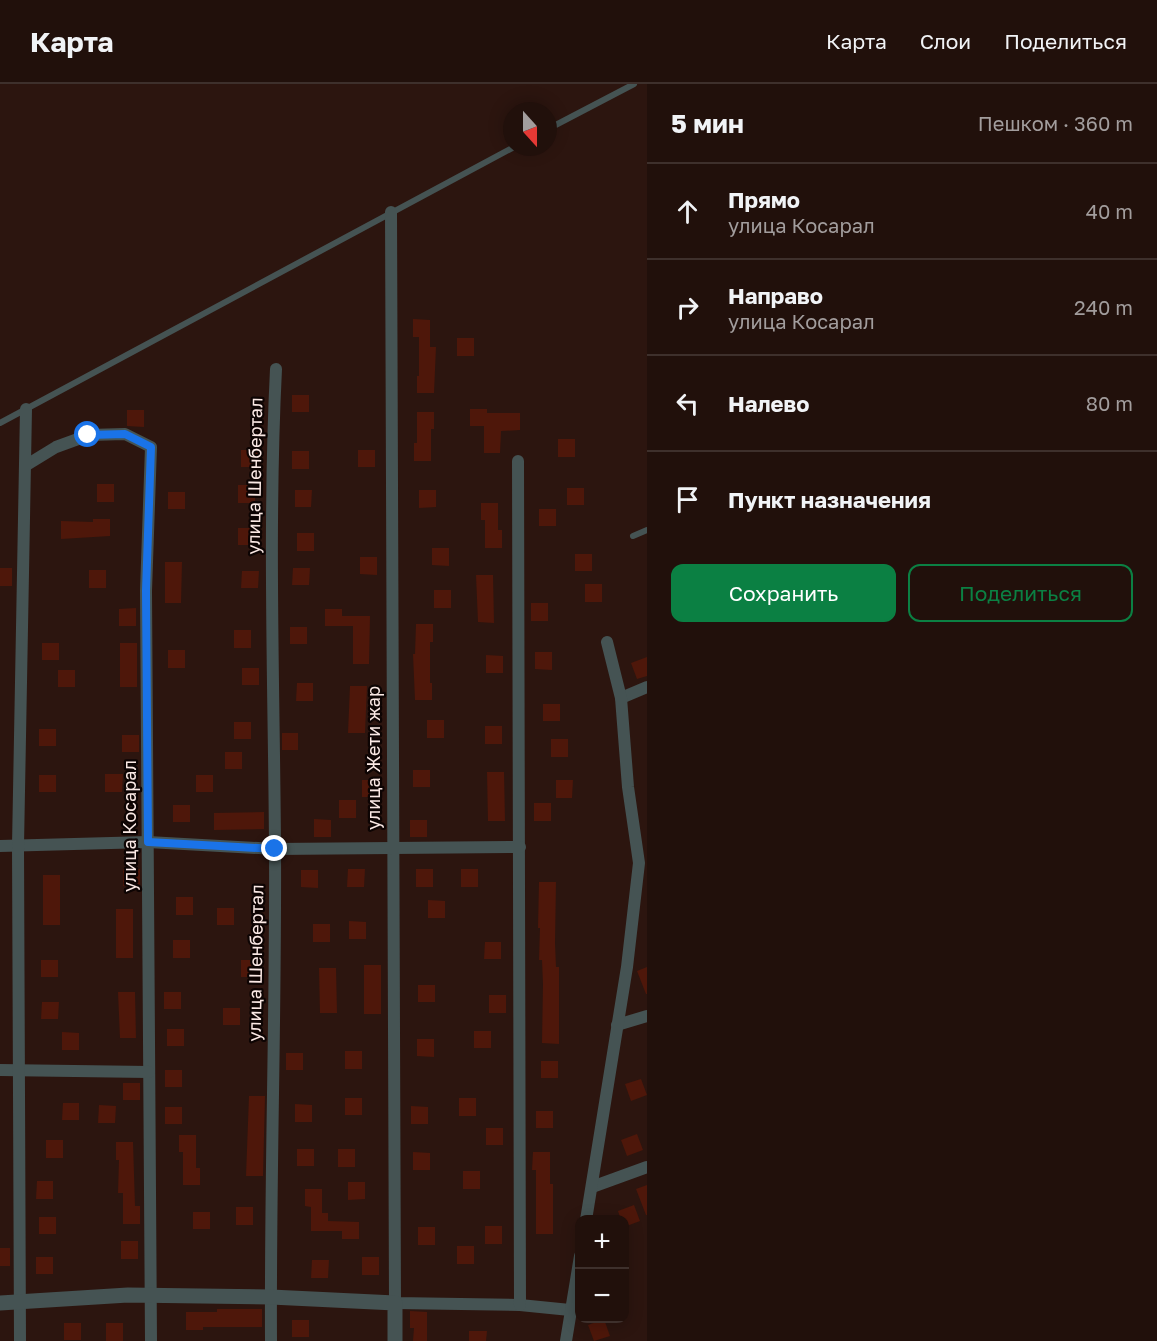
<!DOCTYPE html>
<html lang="ru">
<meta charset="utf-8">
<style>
:root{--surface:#21100b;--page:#291914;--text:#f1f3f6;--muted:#a29d9d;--line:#3e302c;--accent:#0b8043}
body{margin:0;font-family:"Golos Text",sans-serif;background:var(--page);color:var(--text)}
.controls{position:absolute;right:18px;bottom:18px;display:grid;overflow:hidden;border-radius:12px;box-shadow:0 3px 15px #0003}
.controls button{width:54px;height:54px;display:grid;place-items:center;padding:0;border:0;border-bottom:2px solid var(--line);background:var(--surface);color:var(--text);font:30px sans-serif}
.compass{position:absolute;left:503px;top:18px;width:54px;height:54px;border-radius:50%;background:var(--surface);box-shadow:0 3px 15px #0003;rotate:159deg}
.stop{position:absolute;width:18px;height:18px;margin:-14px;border:4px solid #1a73e8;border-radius:50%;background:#fff}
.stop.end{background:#1a73e8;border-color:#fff;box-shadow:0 2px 6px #0008}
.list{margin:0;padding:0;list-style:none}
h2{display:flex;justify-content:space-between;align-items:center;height:78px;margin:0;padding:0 24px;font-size:26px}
h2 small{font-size:20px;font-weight:400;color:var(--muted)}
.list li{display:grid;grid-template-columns:39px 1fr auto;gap:18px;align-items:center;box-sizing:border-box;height:96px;padding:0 24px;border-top:2px solid var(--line)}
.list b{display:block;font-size:22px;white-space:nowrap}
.list p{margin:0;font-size:20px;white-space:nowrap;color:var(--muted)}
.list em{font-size:20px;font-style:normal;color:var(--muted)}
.actions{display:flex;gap:12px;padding:18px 24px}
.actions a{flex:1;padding:14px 0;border:2px solid var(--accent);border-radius:12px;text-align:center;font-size:21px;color:var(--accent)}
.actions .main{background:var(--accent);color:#fff}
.icon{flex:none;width:33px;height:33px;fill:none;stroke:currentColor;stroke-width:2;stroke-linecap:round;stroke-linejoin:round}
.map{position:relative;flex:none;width:647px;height:1257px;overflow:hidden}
header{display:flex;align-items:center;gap:36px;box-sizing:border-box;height:84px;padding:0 30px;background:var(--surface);border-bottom:2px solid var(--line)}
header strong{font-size:28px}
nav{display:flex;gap:33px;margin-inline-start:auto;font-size:21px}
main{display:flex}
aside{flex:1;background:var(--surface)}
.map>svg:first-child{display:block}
.building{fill:#4e170a}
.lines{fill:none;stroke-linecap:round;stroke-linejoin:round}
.service{stroke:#455353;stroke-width:6}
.minor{stroke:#455353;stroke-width:12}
.tertiary{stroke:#455353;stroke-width:15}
.route{stroke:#1a73e8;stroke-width:8}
.labels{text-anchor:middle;stroke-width:4.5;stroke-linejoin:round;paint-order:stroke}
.street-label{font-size:18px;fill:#fae8e4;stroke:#0d0403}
</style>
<header>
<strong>Карта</strong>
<nav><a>Карта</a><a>Слои</a><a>Поделиться</a></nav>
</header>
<main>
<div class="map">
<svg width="647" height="1257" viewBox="0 0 647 1257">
<rect width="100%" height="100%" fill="#2c150f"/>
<g class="building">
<path d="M413,235L430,236V263H436L434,309H417V292H419V253H413Z"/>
<rect x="457" y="254" width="17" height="18"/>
<rect x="292" y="311" width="17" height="17"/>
<path d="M470,325H487V329H520V346L501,347L500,369H484V342H470Z"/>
<path d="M127,326H144V343L127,342Z"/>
<path d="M417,328H434V345H431V377H414V359H417Z"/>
<rect x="558" y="355" width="17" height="18"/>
<rect x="241" y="366" width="17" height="17"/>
<rect x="358" y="366" width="17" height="17"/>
<rect x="292" y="367" width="17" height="18"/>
<rect x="97" y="400" width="17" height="18"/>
<rect x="238" y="401" width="17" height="18"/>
<rect x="567" y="404" width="17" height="17"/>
<path d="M295,406H312L311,423H295Z"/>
<path d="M419,406H436V423L419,424Z"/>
<rect x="168" y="408" width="17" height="17"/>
<path d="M481,419H498V446H502V464H485V436H481Z"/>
<rect x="539" y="425" width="17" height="17"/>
<path d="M93,435H110V452L61,455V437L93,438Z"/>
<rect x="238" y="444" width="17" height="17"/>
<rect x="297" y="449" width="17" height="18"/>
<path d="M432,464H449V482L432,481Z"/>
<rect x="575" y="470" width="17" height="17"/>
<path d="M360,473H377V491L360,490Z"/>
<path d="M165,478H182L181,519H165Z"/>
<rect x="0" y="484" width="12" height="18"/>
<path d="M293,484H310L309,501H292Z"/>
<rect x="89" y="486" width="17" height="18"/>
<path d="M242,487H259L258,504H241Z"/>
<path d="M476,491H493L494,539L478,538Z"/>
<rect x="585" y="500" width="17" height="18"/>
<rect x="434" y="506" width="17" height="18"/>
<rect x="531" y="519" width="17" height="18"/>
<path d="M136,524V542H119V525Z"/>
<path d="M325,525H342V532H370L369,580H353V542H325Z"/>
<path d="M416,540H433V558H430V599H432V616H415L413,570H415Z"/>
<rect x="290" y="543" width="17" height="17"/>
<rect x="234" y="546" width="17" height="18"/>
<rect x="42" y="559" width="17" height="17"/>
<rect x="120" y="559" width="17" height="44"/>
<rect x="168" y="566" width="17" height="18"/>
<path d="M535,568H552V586L535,585Z"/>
<path d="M486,571L503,572V589H486Z"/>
<path d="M647,573V592L637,595L631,579Z"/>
<rect x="242" y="584" width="17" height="17"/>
<rect x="58" y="586" width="17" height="17"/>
<path d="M297,599H313V617H296Z"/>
<path d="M350,602H367L365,649H348Z"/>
<rect x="543" y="620" width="17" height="17"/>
<rect x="427" y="636" width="17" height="18"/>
<rect x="234" y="638" width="17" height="17"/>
<rect x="485" y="642" width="17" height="18"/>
<rect x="39" y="645" width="17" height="17"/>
<rect x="282" y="649" width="16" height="17"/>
<rect x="122" y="651" width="17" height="17"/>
<rect x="551" y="655" width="17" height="18"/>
<rect x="225" y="668" width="17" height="17"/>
<rect x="413" y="686" width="17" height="17"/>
<path d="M487,688H504L505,737H488Z"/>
<path d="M105,690H123L122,708H105Z"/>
<rect x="39" y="691" width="17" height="17"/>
<rect x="196" y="691" width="17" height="17"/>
<rect x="362" y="696" width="17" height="17"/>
<path d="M556,696H573L572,714H556Z"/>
<rect x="339" y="716" width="17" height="18"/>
<rect x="534" y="719" width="17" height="18"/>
<rect x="173" y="721" width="17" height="17"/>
<path d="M264,728V745L214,746V729Z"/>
<path d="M314,735L331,736V753H314Z"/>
<rect x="410" y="736" width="17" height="17"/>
<rect x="123" y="785" width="17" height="17"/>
<path d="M348,785H365L364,803H347Z"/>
<rect x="416" y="785" width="17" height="18"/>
<rect x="461" y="785" width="17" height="18"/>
<path d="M301,786H318V804L301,803Z"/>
<rect x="43" y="791" width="17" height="50"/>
<path d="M539,798H556L555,859L556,883H559V960L542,959L543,900L542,876H539L540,844H538Z"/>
<rect x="176" y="813" width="17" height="18"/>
<path d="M428,816L445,817V834H428Z"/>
<rect x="217" y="824" width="17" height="17"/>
<rect x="116" y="825" width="17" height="49"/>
<path d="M349,837L366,838V855H349Z"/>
<rect x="313" y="840" width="17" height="18"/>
<rect x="173" y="856" width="17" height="18"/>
<path d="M485,858H501V875H484Z"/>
<rect x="41" y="876" width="17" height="17"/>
<rect x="241" y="876" width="17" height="17"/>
<rect x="364" y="881" width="17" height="49"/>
<path d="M647,883V910H646L637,887Z"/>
<path d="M319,884H336L337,929H320Z"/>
<rect x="418" y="901" width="17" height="17"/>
<path d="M118,908H135L136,954H120Z"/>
<rect x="164" y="908" width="17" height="17"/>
<rect x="489" y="911" width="17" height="18"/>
<path d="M42,918H59L58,935H41Z"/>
<rect x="223" y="924" width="17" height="17"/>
<rect x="167" y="945" width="17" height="17"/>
<rect x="474" y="947" width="17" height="17"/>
<path d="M62,948L79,949V966H62Z"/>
<path d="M417,955H434V973L417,972Z"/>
<rect x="345" y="967" width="17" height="18"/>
<rect x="286" y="969" width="17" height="17"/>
<rect x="541" y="977" width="17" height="17"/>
<rect x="165" y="986" width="17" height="17"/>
<path d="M641,995L647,1011L631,1017L625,1000Z"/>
<rect x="123" y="999" width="17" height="17"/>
<path d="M249,1012H265L263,1092H246Z"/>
<rect x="345" y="1014" width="17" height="17"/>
<rect x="459" y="1014" width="17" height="18"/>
<path d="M63,1019H79V1036H62Z"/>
<path d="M295,1020L312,1021V1038H295Z"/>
<path d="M99,1021L116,1022L115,1039H98Z"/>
<path d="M411,1022L428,1023V1040H411Z"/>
<rect x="165" y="1023" width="17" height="17"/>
<rect x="536" y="1027" width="17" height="17"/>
<rect x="486" y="1044" width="17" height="17"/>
<path d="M637,1050L643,1066L627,1072L621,1056Z"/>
<path d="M179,1051H196V1084H200V1101H183V1068H179Z"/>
<rect x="46" y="1056" width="17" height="18"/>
<path d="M116,1058H133L135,1122H140V1140H123V1109H118L119,1076H116Z"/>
<rect x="297" y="1065" width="17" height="17"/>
<rect x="338" y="1065" width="17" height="18"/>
<path d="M413,1068L430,1069V1086H413Z"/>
<path d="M533,1068H550V1100H553V1150H536V1086H532Z"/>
<rect x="463" y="1087" width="17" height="18"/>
<path d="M37,1097H53V1115H36Z"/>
<path d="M348,1098H365V1115L348,1116Z"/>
<path d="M647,1101V1131H646L636,1105Z"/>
<path d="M305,1105H322V1129H328V1137L359,1138V1155H342V1147H311V1123L305,1122Z"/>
<path d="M634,1121L640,1137L624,1143V1136H621L618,1127Z"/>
<rect x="236" y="1123" width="17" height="18"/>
<rect x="193" y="1128" width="17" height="17"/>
<rect x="39" y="1133" width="17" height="17"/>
<rect x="485" y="1142" width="17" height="18"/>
<rect x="418" y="1143" width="17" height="18"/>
<rect x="121" y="1157" width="17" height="18"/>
<rect x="457" y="1162" width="17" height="18"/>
<rect x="0" y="1164" width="10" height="18"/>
<rect x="36" y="1173" width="17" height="17"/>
<rect x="362" y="1173" width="17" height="18"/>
<path d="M312,1176H329L328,1194H311Z"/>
<path d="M217,1225H262V1243H203V1246H186V1228H217Z"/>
<path d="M410,1227L427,1228V1257H413L414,1244H410Z"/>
<path d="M604,1235L610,1252L594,1257L588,1241Z"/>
<rect x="292" y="1236" width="17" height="17"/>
<rect x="64" y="1239" width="17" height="17"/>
<rect x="106" y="1239" width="17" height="18"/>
<path d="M469,1247H487L486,1257H469Z"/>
</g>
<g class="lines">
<g class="service">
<path d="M548,45L634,0"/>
<path d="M0,339L514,63"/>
<path d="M633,452L647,446"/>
</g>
<g class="minor">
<path d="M391,128L395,1219L520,1221L570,1226"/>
<path d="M518,377L520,1221"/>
<path d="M25,382L56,363L89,351L125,350L151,363L146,507L151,1257"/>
<path d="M621,614L647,603"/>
<path d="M0,762L148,758L275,765L520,763"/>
<path d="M617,941L647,932"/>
<path d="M0,986L149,988"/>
<path d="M592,1103L647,1083"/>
<path d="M586,1136L627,883L639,779L628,703L621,614L607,558"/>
<path d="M20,1257L18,762L26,325"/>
<path d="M271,1257C270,1092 276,928 275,763C274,604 268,444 276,285"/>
<path d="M566,1257L580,1172"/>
</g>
<path class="tertiary" d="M0,1219L128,1211L271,1213L395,1219V1257"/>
</g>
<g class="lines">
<path class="route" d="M88,351L125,350L151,363L146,507L148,758L275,765"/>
</g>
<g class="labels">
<g class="street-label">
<text transform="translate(255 392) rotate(-89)" y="6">улица Шенбертал</text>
<text transform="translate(374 674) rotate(-90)" y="6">улица Жети жар</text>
<text transform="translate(130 742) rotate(-90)" y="6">улица Косарал</text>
<text transform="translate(256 879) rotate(-89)" y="6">улица Шенбертал</text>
</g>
</g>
</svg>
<div class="controls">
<button>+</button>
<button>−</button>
</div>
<svg class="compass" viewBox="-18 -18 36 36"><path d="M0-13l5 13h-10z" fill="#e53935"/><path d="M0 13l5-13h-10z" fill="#a29d9d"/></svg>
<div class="stop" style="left:88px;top:351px"></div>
<div class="stop end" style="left:275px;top:765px"></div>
</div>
<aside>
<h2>5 мин<small>Пешком · 360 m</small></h2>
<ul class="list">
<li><svg class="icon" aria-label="ahead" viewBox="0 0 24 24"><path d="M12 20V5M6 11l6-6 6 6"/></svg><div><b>Прямо</b><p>улица Косарал</p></div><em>40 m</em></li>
<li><svg class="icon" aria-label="right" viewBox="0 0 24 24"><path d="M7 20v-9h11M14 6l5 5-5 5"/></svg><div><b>Направо</b><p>улица Косарал</p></div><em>240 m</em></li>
<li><svg class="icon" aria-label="left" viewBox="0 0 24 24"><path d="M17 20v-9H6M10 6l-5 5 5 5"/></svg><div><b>Налево</b></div><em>80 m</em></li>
<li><svg class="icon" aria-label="arrive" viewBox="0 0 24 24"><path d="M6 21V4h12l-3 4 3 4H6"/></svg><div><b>Пункт назначения</b></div></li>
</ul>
<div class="actions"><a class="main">Сохранить</a><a>Поделиться</a></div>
</aside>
</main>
